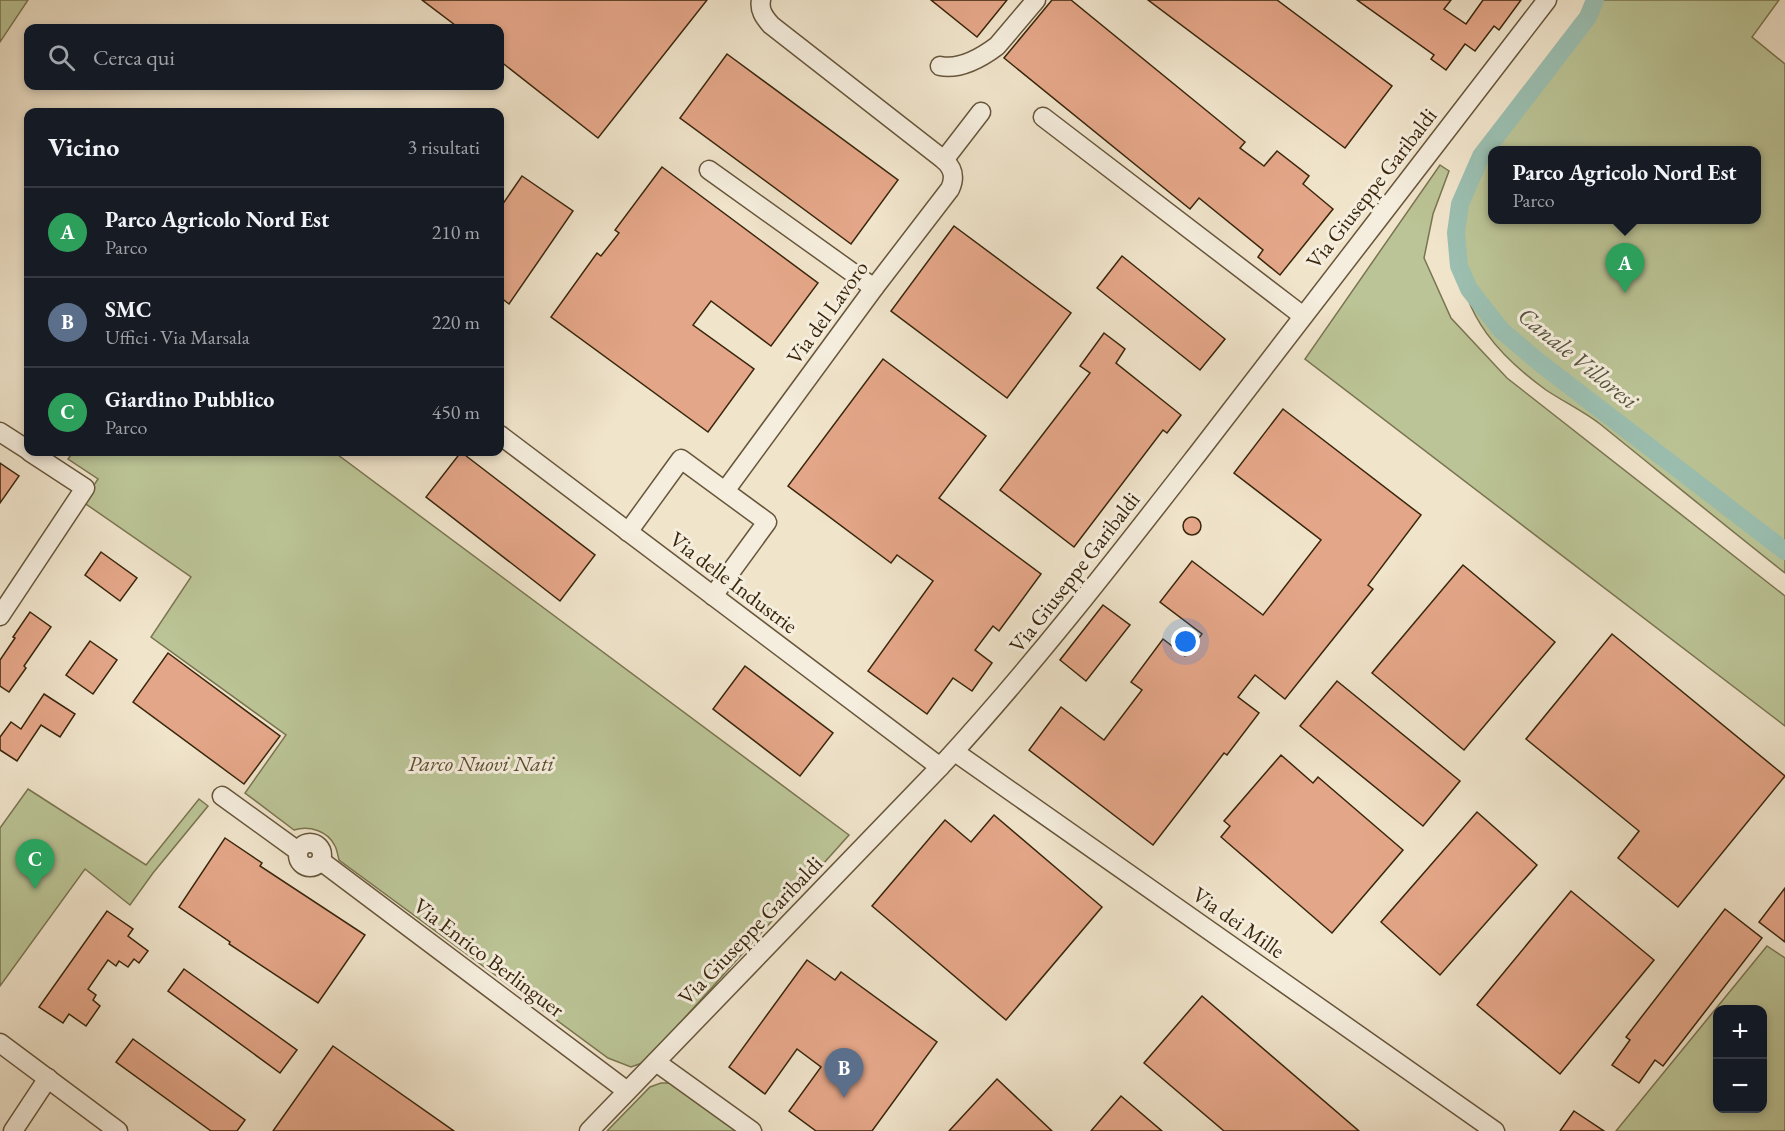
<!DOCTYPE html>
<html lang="it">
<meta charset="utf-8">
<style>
:root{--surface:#171b24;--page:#242831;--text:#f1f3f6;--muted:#9ea1a6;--line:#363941;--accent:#7c3aed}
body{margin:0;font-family:"EB Garamond",serif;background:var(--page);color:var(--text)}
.controls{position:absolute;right:18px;bottom:18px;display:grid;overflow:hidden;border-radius:12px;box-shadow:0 3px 9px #0003}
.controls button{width:54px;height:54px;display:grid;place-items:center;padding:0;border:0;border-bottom:2px solid var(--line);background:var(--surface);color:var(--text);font:30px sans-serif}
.you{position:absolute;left:1186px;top:642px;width:21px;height:21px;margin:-15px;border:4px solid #fff;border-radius:50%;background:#1a73e8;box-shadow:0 0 0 9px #1a73e833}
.badge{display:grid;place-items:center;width:39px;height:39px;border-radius:50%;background:var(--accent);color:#fff;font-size:20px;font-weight:700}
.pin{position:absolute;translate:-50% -50px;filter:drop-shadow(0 2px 3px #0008)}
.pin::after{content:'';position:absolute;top:32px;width:21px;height:18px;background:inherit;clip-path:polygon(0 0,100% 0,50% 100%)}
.popup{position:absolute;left:1488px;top:146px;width:273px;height:78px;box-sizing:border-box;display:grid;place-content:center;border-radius:12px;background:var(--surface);filter:drop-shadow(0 2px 4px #0005);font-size:20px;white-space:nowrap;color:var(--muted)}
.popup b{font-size:22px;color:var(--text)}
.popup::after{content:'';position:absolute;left:50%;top:100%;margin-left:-12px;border:12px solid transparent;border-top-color:var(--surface)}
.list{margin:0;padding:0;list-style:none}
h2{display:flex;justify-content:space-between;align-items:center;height:78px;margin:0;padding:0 24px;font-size:26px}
h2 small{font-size:20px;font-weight:400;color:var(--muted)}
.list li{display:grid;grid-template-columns:39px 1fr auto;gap:18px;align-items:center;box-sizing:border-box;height:90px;padding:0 24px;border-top:2px solid var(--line)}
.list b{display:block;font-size:22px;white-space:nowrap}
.list p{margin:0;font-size:20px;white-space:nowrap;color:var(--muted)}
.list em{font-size:20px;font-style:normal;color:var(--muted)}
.icon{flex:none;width:33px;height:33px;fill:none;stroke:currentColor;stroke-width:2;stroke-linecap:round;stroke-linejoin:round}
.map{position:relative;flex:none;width:1785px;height:1131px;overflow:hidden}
.search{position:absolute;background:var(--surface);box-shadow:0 3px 9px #0003;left:24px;top:24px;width:480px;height:66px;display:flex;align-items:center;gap:15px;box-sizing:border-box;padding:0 21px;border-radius:12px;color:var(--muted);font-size:22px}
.panel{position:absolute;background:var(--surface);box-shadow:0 3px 9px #0003;left:24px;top:108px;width:480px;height:348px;border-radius:12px}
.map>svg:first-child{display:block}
.green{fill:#bbc496;stroke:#7a7550;stroke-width:1.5;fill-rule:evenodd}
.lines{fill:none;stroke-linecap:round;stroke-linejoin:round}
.canal{stroke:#9bbfb1;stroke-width:18}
.building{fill:#e4a688;stroke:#39260b;stroke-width:1.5}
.minor-casing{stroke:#67563b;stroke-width:21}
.minor{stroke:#f5eddd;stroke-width:18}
.labels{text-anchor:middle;stroke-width:6;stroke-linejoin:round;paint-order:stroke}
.street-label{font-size:22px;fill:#39260b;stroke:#f5eddd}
.park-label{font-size:22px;font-style:italic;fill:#5a4e2e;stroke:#f5eddd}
.water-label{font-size:24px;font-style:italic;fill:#56543d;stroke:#f5eddd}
</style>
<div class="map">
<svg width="1785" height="1131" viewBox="0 0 1785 1131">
<rect width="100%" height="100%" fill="#f0e4cb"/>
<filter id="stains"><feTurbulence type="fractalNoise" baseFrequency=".00333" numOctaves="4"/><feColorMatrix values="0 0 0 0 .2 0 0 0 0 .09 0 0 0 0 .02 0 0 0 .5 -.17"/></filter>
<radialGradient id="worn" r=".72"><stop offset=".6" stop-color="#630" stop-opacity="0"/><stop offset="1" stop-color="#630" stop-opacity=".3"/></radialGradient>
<g class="green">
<path d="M0,0H28L0,42Z"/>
<path d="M1593,0H1779L1752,37L1785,64V573C1723,524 1662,474 1600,424C1583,411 1564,402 1546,390C1499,356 1464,317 1458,258C1457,244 1456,226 1460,213C1467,191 1480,171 1493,153V220H1757V150H1495L1577,30C1584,22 1595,12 1593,0Z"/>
<path d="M1440,165L1449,171L1433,214L1424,258L1451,318L1507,378L1785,596V726L1305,359Z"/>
<path d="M73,452H334L849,835L645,1062L631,1067L608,1058L339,860C338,856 337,850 335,846C328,831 309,825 294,830L245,793L286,735L151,637L191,577L83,502L98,479L68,459Z"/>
<path d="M28,789L146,865L199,799L208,806L153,873L130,905L85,869L0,986V828Z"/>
<path d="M1767,946L1785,958V1131H1616ZM1718,1010H1762V1108H1718Z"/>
<path d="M661,1083H674L742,1131H607L650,1087Z"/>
</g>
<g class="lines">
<path class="canal" d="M1595,0L1588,17L1481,156L1460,204L1456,233L1459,266L1469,289L1501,330L1540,363L1785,551"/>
</g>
<g class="building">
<path d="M422,0H707L598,138L500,61V28H459Z"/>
<path d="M931,0H1007L977,37Z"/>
<path d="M1052,0H1071L1245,142L1240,148L1264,166L1277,151L1309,176L1303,184L1333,209L1280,275L1258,257L1263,250L1199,198L1190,209L1004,58Z"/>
<path d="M1148,0H1277L1392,86L1345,148Z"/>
<path d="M1357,0H1451L1444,9L1466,24L1483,0H1521L1499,30L1494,26L1475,51L1465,44L1446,70L1431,59L1434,55Z"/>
<path d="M727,54L898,180L851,244L680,118Z"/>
<path d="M662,167L818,283L771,346L711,301L693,325L754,369L708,432L551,317L597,253L601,256L619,233L615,230Z"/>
<path d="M522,176L573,211L509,304L500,297V208Z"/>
<path d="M954,226L1071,313L1007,398L891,311Z"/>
<path d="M1122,256L1225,339L1200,370L1097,288Z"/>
<path d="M1104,333L1125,349L1116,363L1181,415L1167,433L1163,430L1074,547L1000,490L1090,373L1080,366Z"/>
<path d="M883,359L986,436L939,498L1041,574L999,631L993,626L975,650L992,663L972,691L953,678L927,714L868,671L933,581L897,555L891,563L788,486Z"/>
<path d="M1283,409L1421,515L1368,585L1373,589L1285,699L1255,675L1238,697L1259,713L1227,755L1224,753L1153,845L1029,750L1061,707L1104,740L1142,690L1131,682L1163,639L1185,656L1202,634L1160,602L1192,561L1263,615L1321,540L1234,473Z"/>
<path d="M461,452L595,555L560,601L426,497Z"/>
<path d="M0,463L19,476L0,503Z"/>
<circle cx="1192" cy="526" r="9"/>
<path d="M101,552L137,578L120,601L85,575Z"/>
<path d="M1463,565L1555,642L1464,750L1372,673Z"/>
<path d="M1103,605L1130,625L1086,681L1060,660Z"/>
<path d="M30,612L51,627L24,666L26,668L9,692L0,686V660L15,638L13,637Z"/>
<path d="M1612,634L1785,776L1678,907L1618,858L1639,831L1526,739Z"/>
<path d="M90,641L117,660L93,694L66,675Z"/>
<path d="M168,653L280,736L244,784L133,702Z"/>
<path d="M745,666L833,733L800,776L713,709Z"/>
<path d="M1337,681L1460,781L1423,826L1300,726Z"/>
<path d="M44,694L75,714L60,737L41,725L17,761L0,750V737L11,722L21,729Z"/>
<path d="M1281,755L1313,783L1318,777L1403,850L1332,933L1221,837L1230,826L1224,821Z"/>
<path d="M1477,812L1537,865L1440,975L1381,922Z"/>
<path d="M994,815L1102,907L1006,1020L872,906L945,820L971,842Z"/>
<path d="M225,838L262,863L260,866L365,935L318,1003L229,944L230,942L179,907Z"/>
<path d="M1785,888V942L1759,922Z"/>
<path d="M1571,891L1654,960L1560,1074L1477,1005Z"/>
<path d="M1725,909L1762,938L1663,1066L1655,1060L1639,1083L1612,1065L1630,1040L1626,1037Z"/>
<path d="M107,911L133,929L128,936L148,951L139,963L134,959L128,967L119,961L116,966L108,960L88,989L96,995L93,1000L100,1006L86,1026L69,1014L63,1023L39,1007Z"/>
<path d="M807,960L835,980L841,972L937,1042L872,1131H816L789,1111L821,1067L797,1049L765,1094L729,1067Z"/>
<path d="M184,969L297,1050L280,1073L168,991Z"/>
<path d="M1202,996L1359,1131H1224L1144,1063Z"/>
<path d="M133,1039L245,1120L237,1131H211L116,1062Z"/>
<path d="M333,1046L454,1131H273Z"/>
<path d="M997,1079L1052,1131H949Z"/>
<path d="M1121,1096L1162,1131H1091Z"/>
<path d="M1574,1111L1604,1131H1560Z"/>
</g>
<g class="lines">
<defs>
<g id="minor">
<path d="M940,66C960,70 981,58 997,46L1036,0"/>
<path d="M1043,117L1303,316"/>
<path d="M944,160L981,112"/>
<path d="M709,170L874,288"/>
<path d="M0,432L28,450"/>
<path d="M500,435L940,767"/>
<path d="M725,491L874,288L950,189C955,178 954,169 944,160L771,25C764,17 759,10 761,0"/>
<path d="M628,532L681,459L767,522L713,596"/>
<path d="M0,616L85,488L30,452"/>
<path d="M955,752L1495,1131"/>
<path d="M222,796L298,851"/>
<circle cx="310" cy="855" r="12"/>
<path d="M321,861L627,1091"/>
<path d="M0,1043L118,1131"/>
<path d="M656,1062L752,1131"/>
<path d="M13,1131L48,1078"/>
<path d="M589,1131L940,767C1033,666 1115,560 1199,452C1316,302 1430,150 1547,0"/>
</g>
</defs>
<use href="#minor" class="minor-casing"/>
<use href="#minor" class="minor"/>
</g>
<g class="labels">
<g class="street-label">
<text transform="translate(1371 188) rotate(-52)" y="8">Via Giuseppe Garibaldi</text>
<text transform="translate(827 312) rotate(-54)" y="8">Via del Lavoro</text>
<text transform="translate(1074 572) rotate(-52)" y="8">Via Giuseppe Garibaldi</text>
<text transform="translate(734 582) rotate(37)" y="8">Via delle Industrie</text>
<text transform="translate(1239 922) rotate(35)" y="8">Via dei Mille</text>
<text transform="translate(750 930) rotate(-46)" y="8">Via Giuseppe Garibaldi</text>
<text transform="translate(489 957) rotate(37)" y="8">Via Enrico Berlinguer</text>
</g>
<g class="park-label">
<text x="481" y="771">Parco Nuovi Nati</text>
</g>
<g class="water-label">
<text transform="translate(1578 358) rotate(39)" y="8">Canale Villoresi</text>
</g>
</g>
<rect width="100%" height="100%" filter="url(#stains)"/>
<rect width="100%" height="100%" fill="url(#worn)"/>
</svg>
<div class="controls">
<button>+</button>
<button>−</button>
</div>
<div class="you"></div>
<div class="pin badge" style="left:1625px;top:293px;background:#2e9e5b">A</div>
<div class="popup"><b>Parco Agricolo Nord Est</b>Parco</div>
<div class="pin badge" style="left:844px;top:1098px;background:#5c6f8a">B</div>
<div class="pin badge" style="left:35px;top:889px;background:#2e9e5b">C</div>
<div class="search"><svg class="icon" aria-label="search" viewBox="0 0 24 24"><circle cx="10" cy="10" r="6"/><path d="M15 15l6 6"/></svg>Cerca qui</div>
<section class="panel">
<h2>Vicino<small>3 risultati</small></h2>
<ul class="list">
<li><span class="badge" style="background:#2e9e5b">A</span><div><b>Parco Agricolo Nord Est</b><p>Parco</p></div><em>210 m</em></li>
<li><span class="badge" style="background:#5c6f8a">B</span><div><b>SMC</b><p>Uffici · Via Marsala</p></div><em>220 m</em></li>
<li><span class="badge" style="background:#2e9e5b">C</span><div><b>Giardino Pubblico</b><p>Parco</p></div><em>450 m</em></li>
</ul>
</section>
</div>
